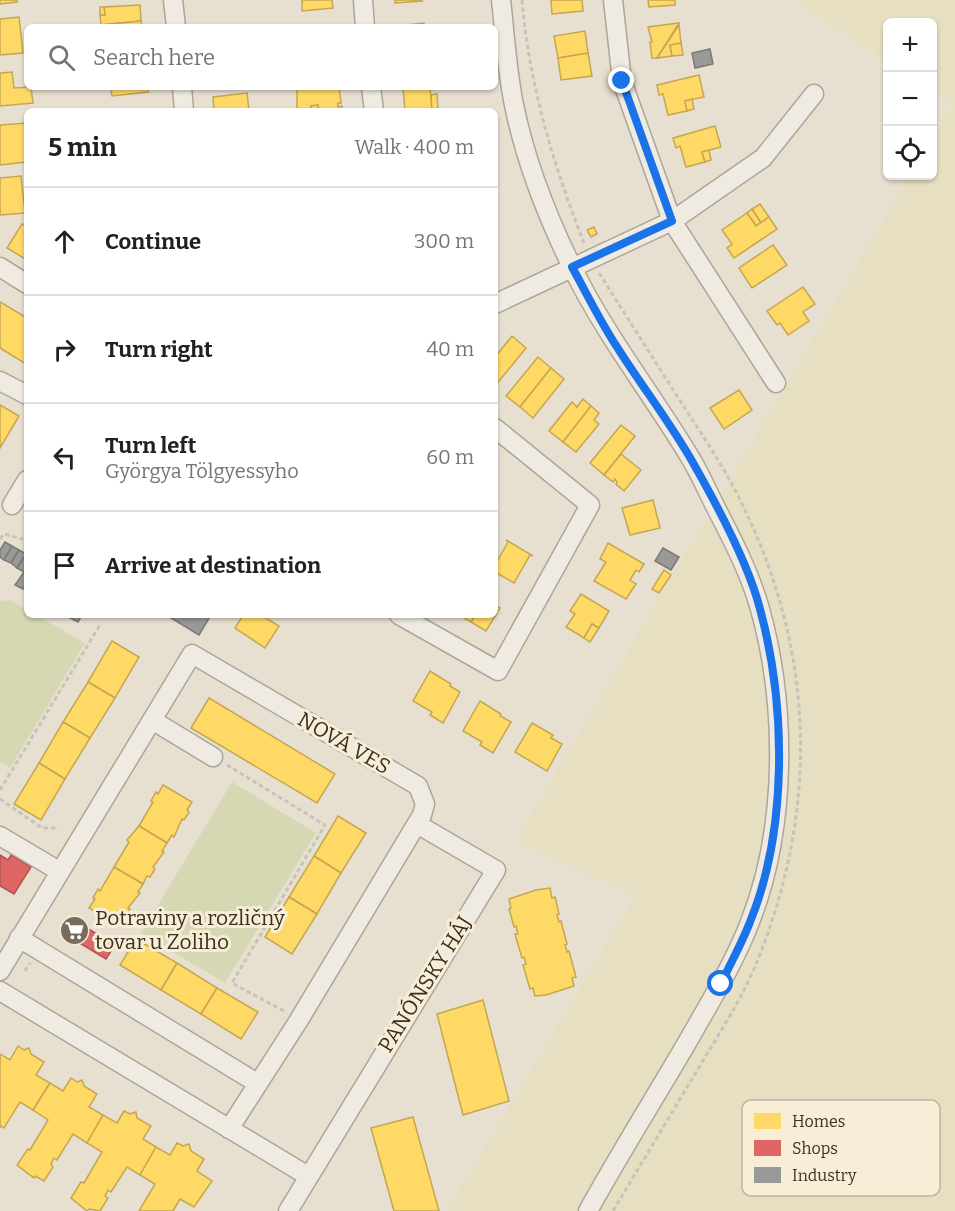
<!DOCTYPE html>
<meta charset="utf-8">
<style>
:root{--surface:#fff;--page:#f6f6f6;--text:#202124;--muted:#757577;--line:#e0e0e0}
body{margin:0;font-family:Bitter,serif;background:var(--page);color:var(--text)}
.controls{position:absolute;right:18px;top:18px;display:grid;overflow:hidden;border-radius:9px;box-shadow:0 2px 4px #0004}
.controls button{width:54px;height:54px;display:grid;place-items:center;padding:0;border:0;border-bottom:2px solid var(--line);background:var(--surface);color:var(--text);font:30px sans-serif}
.stop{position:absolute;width:18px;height:18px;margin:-14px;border:4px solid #1a73e8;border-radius:50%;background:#fff}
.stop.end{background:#1a73e8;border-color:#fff;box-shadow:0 2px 6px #0008}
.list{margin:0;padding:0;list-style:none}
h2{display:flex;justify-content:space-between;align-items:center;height:78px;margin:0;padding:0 24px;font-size:26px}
h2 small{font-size:20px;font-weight:400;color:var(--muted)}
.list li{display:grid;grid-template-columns:39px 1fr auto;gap:18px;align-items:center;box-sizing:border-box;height:108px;padding:0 24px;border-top:2px solid var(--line)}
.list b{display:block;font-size:22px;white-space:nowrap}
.list p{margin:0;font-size:20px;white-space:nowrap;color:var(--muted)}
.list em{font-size:20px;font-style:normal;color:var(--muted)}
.icon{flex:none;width:33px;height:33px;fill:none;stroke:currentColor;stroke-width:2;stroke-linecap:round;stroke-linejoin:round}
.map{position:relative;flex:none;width:955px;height:1211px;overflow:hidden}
.search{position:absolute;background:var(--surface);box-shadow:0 2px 4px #0004;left:24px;top:24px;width:474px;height:66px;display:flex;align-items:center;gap:15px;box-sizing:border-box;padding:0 21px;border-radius:9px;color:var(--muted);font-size:22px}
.panel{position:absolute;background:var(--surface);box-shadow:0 2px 4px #0004;left:24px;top:108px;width:474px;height:510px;border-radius:9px}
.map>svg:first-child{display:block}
.farmland{fill:#e6dfc2}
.green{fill:#d6d7b3}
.homes{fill:#ffd966;stroke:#c5a651;stroke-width:1.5}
.shops{fill:#e06666;stroke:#af5551;stroke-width:1.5}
.industry{fill:#999;stroke:#7d7975;stroke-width:1.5}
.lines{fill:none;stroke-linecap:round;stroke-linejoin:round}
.minor-casing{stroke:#ada599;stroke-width:21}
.path{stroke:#c8c2b9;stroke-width:3;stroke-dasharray:4.5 3;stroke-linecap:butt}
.minor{stroke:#efebe3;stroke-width:18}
.route{stroke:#1a73e8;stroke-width:8}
.labels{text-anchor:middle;stroke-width:6;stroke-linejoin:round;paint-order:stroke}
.street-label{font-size:21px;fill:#3d2e20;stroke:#f7eed8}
.poi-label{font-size:21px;fill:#3d2e20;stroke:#f7eed8;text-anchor:start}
.key{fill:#f7eed8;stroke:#bfb4a1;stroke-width:1.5}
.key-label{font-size:16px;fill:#3d2e20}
</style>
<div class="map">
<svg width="955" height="1211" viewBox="0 0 955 1211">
<rect width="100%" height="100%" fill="#e7e0d1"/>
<path class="farmland" d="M793,0H955V1211H447L635,896L515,841L910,176H932L933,138L952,105L933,91L932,22H888L887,62Z"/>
<g class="green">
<path d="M10,600L27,610V615H36L85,643L10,768L0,762V601Z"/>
<path d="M232,782L316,833L225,983L141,933Z"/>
</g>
<g class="homes">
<path d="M0,0H17V2L0,4Z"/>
<path d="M302,0H332L333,8L302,11Z"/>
<path d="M395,0H421L422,1L395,3Z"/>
<path d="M551,0H582L583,11L552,14Z"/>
<path d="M648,0H675V5L649,7Z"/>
<path d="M140,5L141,21L101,25L100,15H105L104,7Z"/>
<path d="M100,7H104L105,15H100Z"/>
<path d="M19,17L23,53L0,55V19Z"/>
<path d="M141,21L142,27H102L101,25Z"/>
<path d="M424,23V27H397V26Z"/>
<path d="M679,23L657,58H652L650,42H652L648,27Z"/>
<path d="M679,25L681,43L670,45L672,56L657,58Z"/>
<path d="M585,31L588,53L558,58L554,36Z"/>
<path d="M681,43L683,55L672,56L670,45Z"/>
<path d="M588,53L592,76L561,80L558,58Z"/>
<path d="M12,72L14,88L31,87L33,103L0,106V73Z"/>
<path d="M699,75L704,97L685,101L687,111L668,115L663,94L659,95L657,85Z"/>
<path d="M107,87H148V92L112,96L111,88L107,89Z"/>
<path d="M310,87V89L339,87L341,103H338V107L342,106V111H318V105L311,106L312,111H297V88Z"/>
<path d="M403,87H430L432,110L405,111Z"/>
<path d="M247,93L249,111H214L213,97Z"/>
<path d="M437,94L438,109L432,110L431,95Z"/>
<path d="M692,99L694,109L687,111L685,101Z"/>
<path d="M318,105V111H312L311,106Z"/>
<path d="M27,123L26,162L0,165V125Z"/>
<path d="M715,126L721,147L702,152L705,162L686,167L680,146L676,148L673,138Z"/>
<path d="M709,150L711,160L705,162L702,152Z"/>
<path d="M21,176L25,213L0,215V178Z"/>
<path d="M760,204L769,217L761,223L752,209Z"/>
<path d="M752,209L761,223L756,226L747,213Z"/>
<path d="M747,213L756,226L769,217L777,229L734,258L727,248L732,244L722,230Z"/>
<path d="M22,224L27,226V260L7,248Z"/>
<path d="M594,227L597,234L591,237L587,230Z"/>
<path d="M773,245L787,265L752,288L739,268Z"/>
<path d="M803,287L815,304L803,312L809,321L788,335L780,323L777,325L767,311Z"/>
<path d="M0,302L27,318L26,364L0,348Z"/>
<path d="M512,336L526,348L495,386V357Z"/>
<path d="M538,357L551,368L520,407L506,396Z"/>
<path d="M551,368L564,379L533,418L520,407Z"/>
<path d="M739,390L752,410L724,429L710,408Z"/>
<path d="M583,399L591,406L563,442L549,431L572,402L577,407Z"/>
<path d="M0,405L19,416L0,448Z"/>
<path d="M591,406L599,413L594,420L599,424L576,452L563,442Z"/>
<path d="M621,425L635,436L604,475L590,463Z"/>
<path d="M621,454L641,470L624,491L616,484L617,482L615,479L613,482L604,475Z"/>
<path d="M653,500L660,528L630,535L622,508Z"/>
<path d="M506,540L533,556L530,555L514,583L495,572V565L508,542Z"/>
<path d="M608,543L644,564L639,572L636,570L630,580L636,584L626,599L594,581L606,562L600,559Z"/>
<path d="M664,570L671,575L659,593L652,589Z"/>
<path d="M581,594L609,611L599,628L592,624L584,638L566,627L575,614L570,611Z"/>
<path d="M495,605L500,608L486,631L471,622L475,615H495Z"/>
<path d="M243,615H261L279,626L265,648L235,628Z"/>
<path d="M459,615H475L471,622Z"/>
<path d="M592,624L599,628L590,642L584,638Z"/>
<path d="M112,641L139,657L115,698L88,682Z"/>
<path d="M430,671L451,684L450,686L460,692L443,723L430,715L432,712L413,701Z"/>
<path d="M88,682L115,698L90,738L63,722Z"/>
<path d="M209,698L335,774L317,803L191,728Z"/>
<path d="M480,701L501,714L500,716L511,722L493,753L480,745L482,742L463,731Z"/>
<path d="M63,722L90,738L65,779L39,763Z"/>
<path d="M532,723L553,735L551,738L562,744L547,771L515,752Z"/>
<path d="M39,763L65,779L41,820L14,804Z"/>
<path d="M163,785L192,802L187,810L189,812L184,820L182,819L174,837L172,835L167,843L139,826L153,802L151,801L156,792L158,794Z"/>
<path d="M338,816L366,833L341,873L314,856Z"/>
<path d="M139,826L167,843L162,851L164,852L153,867L155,869L150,877L147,876L143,884L114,867L129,842L127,840Z"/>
<path d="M314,856L341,873L317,914L289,897Z"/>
<path d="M114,867L143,884L138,892L140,893L128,908L130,909L118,925L89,908L95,899L93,898L98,889L100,891Z"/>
<path d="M550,888L552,898L555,897L559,914L557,915L559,922L561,921L567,944L565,945L567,952L569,951L576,977L572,978L574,986L546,995L535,996L533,988L530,989L523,965L526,964L524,957L522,958L515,934H518L516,926L514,927L509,909L511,908L509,899L536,890Z"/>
<path d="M289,897L317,914L292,954L265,937Z"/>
<path d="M136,939L177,963L161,990L120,965Z"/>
<path d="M177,963L217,988L201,1014L161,990Z"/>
<path d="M217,988L258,1012L241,1039L201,1014Z"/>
<path d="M483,1000L509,1101L463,1115L437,1014Z"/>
<path d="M18,1046L24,1050L29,1048L31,1054L44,1062L36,1075L50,1083L33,1110L20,1102L4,1128L1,1126L0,1128V1054L10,1060Z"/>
<path d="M71,1078L77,1082L82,1080L84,1086L97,1094L89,1107L103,1115L87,1143L73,1134L57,1160L54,1158L51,1164L53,1167L44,1181L35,1176L34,1178L17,1165L28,1149L30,1150L48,1120L33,1110L50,1083L63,1091Z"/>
<path d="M124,1111L130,1114L136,1112L137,1118L151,1126L143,1139L156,1147L140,1175L127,1167L111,1192L108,1190L105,1196L108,1198L100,1211L89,1209L87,1211L71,1198L81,1182L84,1183L102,1152L87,1143L103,1115L117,1123Z"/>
<path d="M413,1117L439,1211H394L371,1128Z"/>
<path d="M177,1143L183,1146L189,1144L191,1151L204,1159L197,1171L212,1181L194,1207L180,1199L173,1211H139L155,1184L140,1175L156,1147L170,1155Z"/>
</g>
<g class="shops">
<path d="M0,855L8,860L11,855L31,867L14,894L0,886Z"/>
<path d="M72,919L115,945L106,959L63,933Z"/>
</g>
<g class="industry">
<path d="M710,49L713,64L695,68L692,53Z"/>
<path d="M5,542L12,546L4,560L0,557V550Z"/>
<path d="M12,546L19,550L11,563L4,560Z"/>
<path d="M663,548L679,557L671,570L655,561Z"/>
<path d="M19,550L26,554L17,568L11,563Z"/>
<path d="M26,554L27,567L24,572L17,568Z"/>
<path d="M24,572L27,574V582L23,589L15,585Z"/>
<path d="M72,615H82L78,622L70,618Z"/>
<path d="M166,615H211L199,635Z"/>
</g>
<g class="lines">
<defs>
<g id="minor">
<path d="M173,0L176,27"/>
<path d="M363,0L365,27"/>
<path d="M501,0C505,35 507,71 514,105C525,159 548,218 572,267C605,335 652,394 691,459C700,474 707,490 715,506C732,539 750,573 760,609C787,706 787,828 750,922C735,961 713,997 692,1034C658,1093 621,1151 588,1211"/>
<path d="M613,0L622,81L672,221L776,383"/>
<path d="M182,87L184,111"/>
<path d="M371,87L374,111"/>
<path d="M0,267L27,284"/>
<path d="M495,304L672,221L763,158L814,94"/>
<path d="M0,381L27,395"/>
<path d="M12,505L27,480"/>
<path d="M399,615L498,671L590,505L495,428"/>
<path d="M152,720L213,757"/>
<path d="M0,836L59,871"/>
<path d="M19,938L257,1083"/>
<path d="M0,971L192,654L418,786L425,804L422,815L299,1020L229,1129"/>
<path d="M0,991L308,1176"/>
<path d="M288,1211L496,870L417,824"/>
</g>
</defs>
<use href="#minor" class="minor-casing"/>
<g class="path">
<path d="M522,0C529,84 553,164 584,243"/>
<path d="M599,273C625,314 651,355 677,396C701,433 727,471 746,512C815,658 818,810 758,959C743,998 719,1033 698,1069C670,1116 641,1164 613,1211"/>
<path d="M0,539L4,534L23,539"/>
<path d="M227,765L325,825L232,983L284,1011"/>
<path d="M0,790L100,625"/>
<path d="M0,799L42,828H59"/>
<path d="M25,971L30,963"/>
</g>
<use href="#minor" class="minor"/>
</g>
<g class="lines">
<path class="route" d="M622,81L672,221L572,267C587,294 600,321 617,347C641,385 669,421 692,461C716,503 748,562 760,609C786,705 788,829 750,922C742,943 730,964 721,984"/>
</g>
<defs>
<symbol id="supermarket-disc" viewBox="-11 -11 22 22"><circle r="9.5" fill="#786c5e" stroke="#f7eed8"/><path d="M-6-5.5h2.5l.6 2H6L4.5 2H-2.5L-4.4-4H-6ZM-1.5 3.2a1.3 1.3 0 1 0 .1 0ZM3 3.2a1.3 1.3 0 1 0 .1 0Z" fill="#fff"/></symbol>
</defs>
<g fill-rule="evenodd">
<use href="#supermarket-disc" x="58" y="914" width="33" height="33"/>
</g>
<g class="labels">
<g class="street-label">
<text transform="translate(344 743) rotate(30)" y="7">NOVÁ VES</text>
<text transform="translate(425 984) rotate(-58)" y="7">PANÓNSKY HÁJ</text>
</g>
<g class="poi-label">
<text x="95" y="925">Potraviny a rozličný<tspan x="95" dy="24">tovar u Zoliho</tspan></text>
</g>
</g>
<rect x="742" y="1100" width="198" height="96" rx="9" class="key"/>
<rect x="754" y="1113" width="27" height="16" fill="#ffd966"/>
<rect x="754" y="1140" width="27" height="16" fill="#e06666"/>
<rect x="754" y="1167" width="27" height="16" fill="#999"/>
<g class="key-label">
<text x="792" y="1127">Homes</text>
<text x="792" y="1154">Shops</text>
<text x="792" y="1181">Industry</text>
</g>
</svg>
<div class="controls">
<button>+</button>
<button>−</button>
<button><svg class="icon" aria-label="locate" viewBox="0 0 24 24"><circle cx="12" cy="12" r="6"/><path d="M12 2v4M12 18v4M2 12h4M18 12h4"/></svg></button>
</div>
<div class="stop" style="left:721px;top:984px"></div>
<div class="stop end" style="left:622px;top:81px"></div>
<div class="search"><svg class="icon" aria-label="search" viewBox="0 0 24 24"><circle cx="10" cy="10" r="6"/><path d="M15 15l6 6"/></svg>Search here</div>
<section class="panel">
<h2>5 min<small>Walk · 400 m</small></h2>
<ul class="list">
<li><svg class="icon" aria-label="ahead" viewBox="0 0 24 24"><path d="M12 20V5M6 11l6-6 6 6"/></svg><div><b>Continue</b></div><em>300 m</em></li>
<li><svg class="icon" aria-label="right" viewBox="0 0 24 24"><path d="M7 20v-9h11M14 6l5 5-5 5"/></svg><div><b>Turn right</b></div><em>40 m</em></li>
<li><svg class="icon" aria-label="left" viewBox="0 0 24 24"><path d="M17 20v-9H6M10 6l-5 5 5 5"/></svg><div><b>Turn left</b><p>Györgya Tölgyessyho</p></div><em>60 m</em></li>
<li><svg class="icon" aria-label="arrive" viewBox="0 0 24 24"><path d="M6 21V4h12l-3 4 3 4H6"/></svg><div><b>Arrive at destination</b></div></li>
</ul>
</section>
</div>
